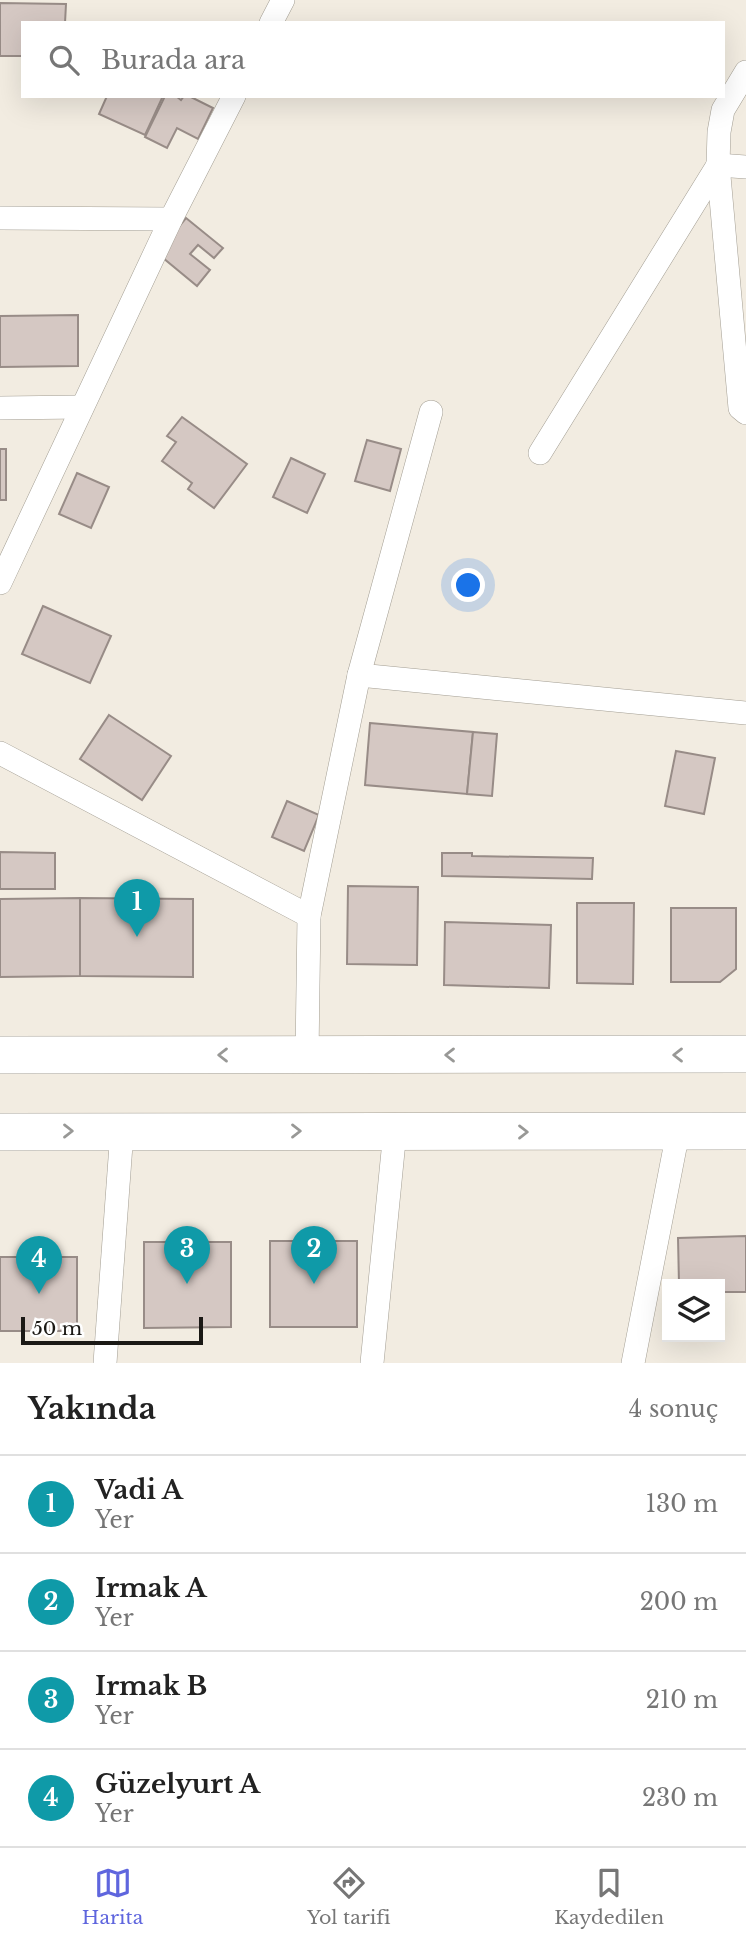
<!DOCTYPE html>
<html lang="tr">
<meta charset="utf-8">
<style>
:root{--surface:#fff;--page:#f6f6f6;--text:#222;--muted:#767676;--line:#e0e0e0;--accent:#5f66de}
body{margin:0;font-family:"Libre Baskerville",serif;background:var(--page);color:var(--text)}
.controls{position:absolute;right:21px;bottom:21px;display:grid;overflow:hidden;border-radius:0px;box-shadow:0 7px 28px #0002}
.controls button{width:63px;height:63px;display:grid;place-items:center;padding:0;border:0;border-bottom:2px solid var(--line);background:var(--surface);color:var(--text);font:35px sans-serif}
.scale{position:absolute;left:21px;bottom:18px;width:182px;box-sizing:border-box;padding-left:7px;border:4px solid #1b1915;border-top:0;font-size:19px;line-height:24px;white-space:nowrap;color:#1b1915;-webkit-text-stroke:5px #fff;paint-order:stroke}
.you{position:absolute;left:469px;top:586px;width:24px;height:24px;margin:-18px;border:5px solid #fff;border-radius:50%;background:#1a73e8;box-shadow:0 0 0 10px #1a73e833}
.badge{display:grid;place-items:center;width:46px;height:46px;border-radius:50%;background:var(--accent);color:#fff;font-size:23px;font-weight:700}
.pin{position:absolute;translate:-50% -58px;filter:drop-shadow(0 2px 4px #0008)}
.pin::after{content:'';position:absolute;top:37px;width:24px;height:21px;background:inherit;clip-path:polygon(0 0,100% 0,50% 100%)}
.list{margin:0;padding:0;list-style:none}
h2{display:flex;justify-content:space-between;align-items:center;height:91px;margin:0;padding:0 28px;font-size:30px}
h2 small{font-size:23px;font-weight:400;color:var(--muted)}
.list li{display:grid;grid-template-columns:46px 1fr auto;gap:21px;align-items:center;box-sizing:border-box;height:98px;padding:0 28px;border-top:2px solid var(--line)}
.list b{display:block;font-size:26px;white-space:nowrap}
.list p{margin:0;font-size:23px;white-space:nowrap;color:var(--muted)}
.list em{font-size:23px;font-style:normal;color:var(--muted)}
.icon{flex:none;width:38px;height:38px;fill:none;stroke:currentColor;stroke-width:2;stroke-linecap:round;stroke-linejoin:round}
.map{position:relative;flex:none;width:746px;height:1363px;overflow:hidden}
.search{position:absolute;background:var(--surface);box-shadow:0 7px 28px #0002;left:21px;right:21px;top:21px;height:77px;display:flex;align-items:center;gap:18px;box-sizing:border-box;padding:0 24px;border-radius:0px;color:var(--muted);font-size:26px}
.sheet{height:483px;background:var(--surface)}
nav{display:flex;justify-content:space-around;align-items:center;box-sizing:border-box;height:98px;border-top:2px solid var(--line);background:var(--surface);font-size:19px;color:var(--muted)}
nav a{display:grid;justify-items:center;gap:4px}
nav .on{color:var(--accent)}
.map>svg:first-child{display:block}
.building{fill:#d5c8c3;stroke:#988c87;stroke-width:2}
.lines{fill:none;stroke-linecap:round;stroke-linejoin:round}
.street-casing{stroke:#a39e93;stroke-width:24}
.primary-casing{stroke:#a39e93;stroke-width:38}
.street{stroke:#fff;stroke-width:23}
.primary{stroke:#fff;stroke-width:37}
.oneway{stroke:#989896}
</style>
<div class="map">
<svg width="746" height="1363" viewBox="0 0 746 1363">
<rect width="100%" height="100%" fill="#f2ece1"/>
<g class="building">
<path d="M0,3L66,4L65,23H23V56H0Z"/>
<path d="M107,96H163L145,135L99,114Z"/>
<path d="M165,96H176L181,100L184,96H189L213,108L198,139L177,128L167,148L145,137Z"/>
<path d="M186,218L223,248L214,258L198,245L190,254L210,270L197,286L157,253Z"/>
<path d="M78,315V366L0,367V316Z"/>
<path d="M182,417L247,464L214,508L188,489L192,483L162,461L176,442L167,436Z"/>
<path d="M367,440L401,449L390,491L355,481Z"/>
<rect x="0" y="449" width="6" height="51"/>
<path d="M291,458L325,474L307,513L273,497Z"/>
<path d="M77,473L109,487L91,528L59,514Z"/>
<path d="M43,606L111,636L90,683L22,654Z"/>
<path d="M109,715L171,756L142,800L80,759Z"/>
<path d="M370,723L473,732L467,794L365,785Z"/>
<path d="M473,732L497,734L492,796L467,794Z"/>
<path d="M676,751L715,758L704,814L665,806Z"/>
<path d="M287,801L319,815L304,851L272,837Z"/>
<path d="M0,852L55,853V889H0Z"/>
<path d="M442,853H472V856L593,858L592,879L442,876Z"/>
<path d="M348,886L418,887L417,965L347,964Z"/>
<path d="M80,898L193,899V977L80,976Z"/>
<path d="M80,898V976L0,977V899Z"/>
<path d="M577,903H634L633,984L577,983Z"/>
<path d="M671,908H736V969L720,982H671Z"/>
<path d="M445,922L551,925L549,988L444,985Z"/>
<path d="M746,1236V1292H720V1284H679L678,1238Z"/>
<rect x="270" y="1241" width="87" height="86"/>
<path d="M144,1242H231V1327L144,1328Z"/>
<rect x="0" y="1257" width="77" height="74"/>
</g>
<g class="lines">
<defs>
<g id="street">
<path d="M271,23L283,0"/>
<path d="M746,72L723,110L719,132L718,165L740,408L746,413"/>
<path d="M718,165L746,167"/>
<path d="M0,218L171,219"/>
<path d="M0,408L82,407"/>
<path d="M540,453L718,165"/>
<path d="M0,583L171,219L234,96"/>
<path d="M359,675L746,713"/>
<path d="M0,753L309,916"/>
<path d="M307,1055L309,916L359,675L431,412"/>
<path d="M105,1363L122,1131"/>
<path d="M372,1363L395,1131"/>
<path d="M633,1363L678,1132"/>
</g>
<g id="primary">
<path d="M0,1055L746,1054"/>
<path d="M0,1132L746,1131"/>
</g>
</defs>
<use href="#street" class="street-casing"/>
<use href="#primary" class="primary-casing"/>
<use href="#street" class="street"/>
<use href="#primary" class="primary"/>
</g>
<defs><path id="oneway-chevron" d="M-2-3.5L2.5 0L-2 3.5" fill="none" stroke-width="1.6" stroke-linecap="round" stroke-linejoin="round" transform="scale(1.75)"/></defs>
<g class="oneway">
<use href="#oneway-chevron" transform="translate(223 1055) rotate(180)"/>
<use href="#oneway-chevron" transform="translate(450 1055) rotate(180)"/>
<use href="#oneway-chevron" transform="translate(678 1055) rotate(180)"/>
<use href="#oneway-chevron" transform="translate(68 1131)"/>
<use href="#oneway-chevron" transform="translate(296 1131)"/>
<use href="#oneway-chevron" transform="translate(523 1132)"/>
</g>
</svg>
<div class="controls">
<button><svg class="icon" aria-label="layers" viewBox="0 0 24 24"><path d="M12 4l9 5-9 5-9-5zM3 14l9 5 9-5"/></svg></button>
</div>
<div class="scale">50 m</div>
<div class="you"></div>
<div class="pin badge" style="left:137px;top:937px;background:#0f9aa8">1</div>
<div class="pin badge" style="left:314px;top:1284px;background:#0f9aa8">2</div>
<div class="pin badge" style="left:187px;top:1284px;background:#0f9aa8">3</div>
<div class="pin badge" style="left:39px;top:1294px;background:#0f9aa8">4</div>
<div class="search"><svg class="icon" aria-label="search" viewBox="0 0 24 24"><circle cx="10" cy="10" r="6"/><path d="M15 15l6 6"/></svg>Burada ara</div>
</div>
<section class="sheet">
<h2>Yakında<small>4 sonuç</small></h2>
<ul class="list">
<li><span class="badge" style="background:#0f9aa8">1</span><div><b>Vadi A</b><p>Yer</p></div><em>130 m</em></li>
<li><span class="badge" style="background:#0f9aa8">2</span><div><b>Irmak A</b><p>Yer</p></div><em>200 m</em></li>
<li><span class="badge" style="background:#0f9aa8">3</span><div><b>Irmak B</b><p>Yer</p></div><em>210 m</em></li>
<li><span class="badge" style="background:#0f9aa8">4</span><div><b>Güzelyurt A</b><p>Yer</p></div><em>230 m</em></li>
</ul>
</section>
<nav>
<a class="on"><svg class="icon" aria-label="map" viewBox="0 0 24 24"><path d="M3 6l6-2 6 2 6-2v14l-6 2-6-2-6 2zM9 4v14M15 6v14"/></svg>Harita</a>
<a><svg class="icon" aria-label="directions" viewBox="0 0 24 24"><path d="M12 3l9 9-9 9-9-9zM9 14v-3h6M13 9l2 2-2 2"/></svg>Yol tarifi</a>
<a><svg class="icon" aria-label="saved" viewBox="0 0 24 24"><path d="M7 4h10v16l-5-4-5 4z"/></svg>Kaydedilen</a>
</nav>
